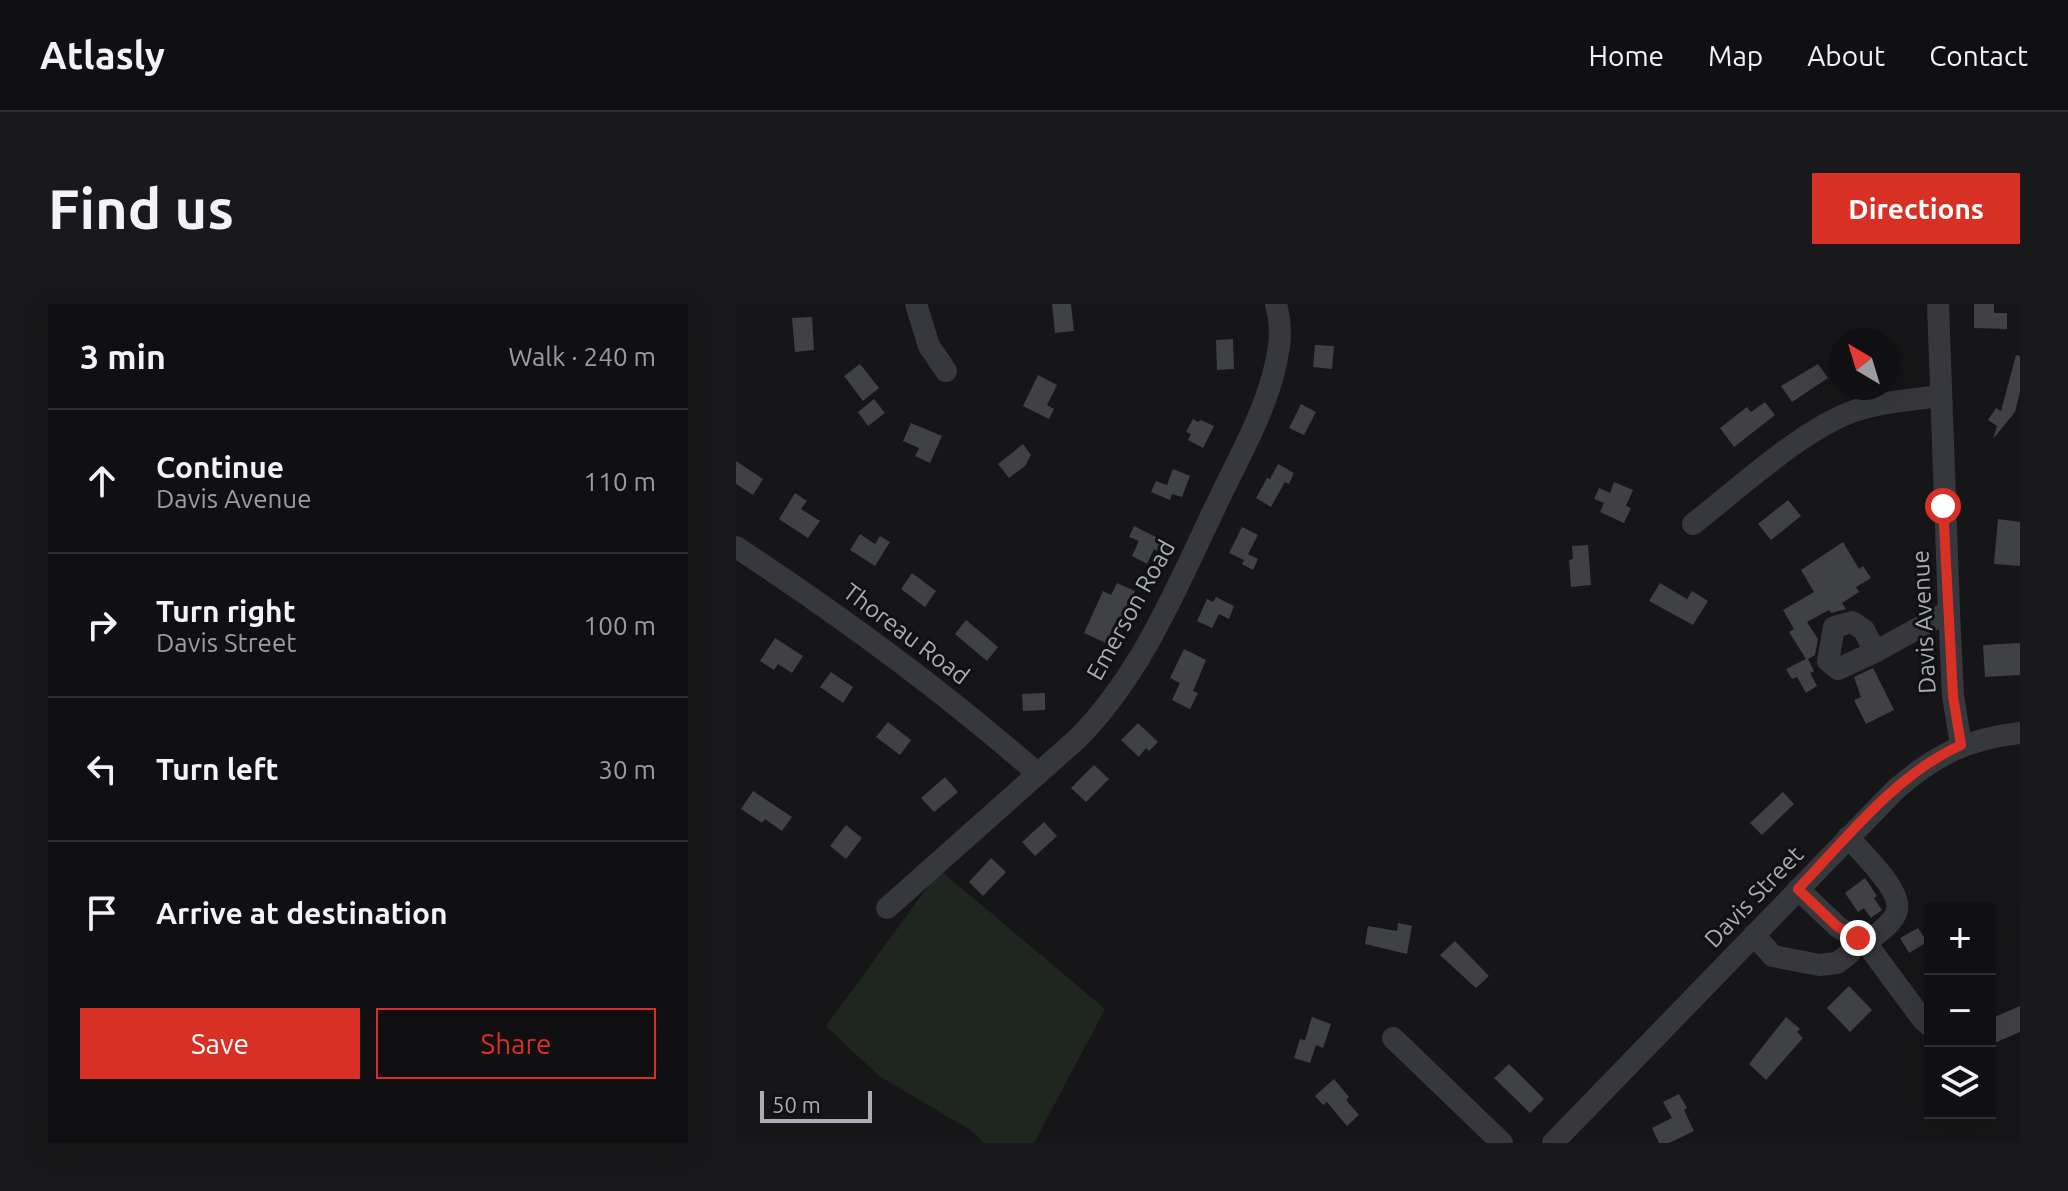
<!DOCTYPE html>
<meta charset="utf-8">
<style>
:root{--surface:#101012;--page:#19191b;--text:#f1f3f6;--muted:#9c9d9f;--line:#303032;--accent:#d93025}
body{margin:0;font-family:Ubuntu,sans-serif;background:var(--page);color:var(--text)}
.controls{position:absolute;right:24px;bottom:24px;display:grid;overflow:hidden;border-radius:0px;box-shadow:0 8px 32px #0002}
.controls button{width:72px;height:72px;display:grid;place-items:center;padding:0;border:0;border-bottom:2px solid var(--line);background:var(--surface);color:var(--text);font:40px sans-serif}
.compass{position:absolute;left:1092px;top:24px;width:72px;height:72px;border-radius:50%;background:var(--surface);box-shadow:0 8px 32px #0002;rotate:322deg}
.scale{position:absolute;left:24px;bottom:20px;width:112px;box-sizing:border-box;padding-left:8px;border:4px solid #a8adb8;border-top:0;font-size:22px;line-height:28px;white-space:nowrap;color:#a8adb8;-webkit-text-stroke:6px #111113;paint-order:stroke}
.stop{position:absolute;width:24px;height:24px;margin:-18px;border:6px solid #d93025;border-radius:50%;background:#fff}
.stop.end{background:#d93025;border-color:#fff;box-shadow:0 2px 8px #0008}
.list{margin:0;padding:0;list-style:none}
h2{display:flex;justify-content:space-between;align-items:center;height:104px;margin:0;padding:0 32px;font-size:34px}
h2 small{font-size:26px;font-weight:400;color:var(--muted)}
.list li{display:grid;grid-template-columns:52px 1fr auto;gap:24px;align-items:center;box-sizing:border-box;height:144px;padding:0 32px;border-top:2px solid var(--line)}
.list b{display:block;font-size:30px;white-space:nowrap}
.list p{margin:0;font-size:26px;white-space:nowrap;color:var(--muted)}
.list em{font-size:26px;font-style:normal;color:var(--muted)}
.actions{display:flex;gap:16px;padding:24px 32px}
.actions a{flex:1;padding:18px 0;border:2px solid var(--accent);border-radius:0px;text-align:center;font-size:28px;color:var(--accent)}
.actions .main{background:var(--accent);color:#fff}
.icon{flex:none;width:44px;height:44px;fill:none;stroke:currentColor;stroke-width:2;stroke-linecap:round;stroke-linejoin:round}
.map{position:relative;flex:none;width:1284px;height:839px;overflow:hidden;border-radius:0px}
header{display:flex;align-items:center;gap:48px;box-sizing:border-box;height:112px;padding:0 40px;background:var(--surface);border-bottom:2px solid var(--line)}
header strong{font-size:38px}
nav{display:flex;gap:44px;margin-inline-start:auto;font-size:28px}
.intro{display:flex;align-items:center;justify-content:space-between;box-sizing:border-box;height:192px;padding:0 48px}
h1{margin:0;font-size:56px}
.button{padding:20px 36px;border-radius:0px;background:var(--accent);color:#fff;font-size:28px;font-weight:700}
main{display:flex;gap:48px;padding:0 48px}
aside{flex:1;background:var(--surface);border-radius:0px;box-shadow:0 8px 32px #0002}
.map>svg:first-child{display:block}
.green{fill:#1e261f}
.building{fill:#404145}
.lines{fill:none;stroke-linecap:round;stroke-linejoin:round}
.minor{stroke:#37383d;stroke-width:22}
.route{stroke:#d93025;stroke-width:10}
.labels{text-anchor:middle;stroke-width:6;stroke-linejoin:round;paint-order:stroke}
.street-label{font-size:24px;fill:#a8adb8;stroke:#111113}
</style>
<header>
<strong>Atlasly</strong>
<nav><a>Home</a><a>Map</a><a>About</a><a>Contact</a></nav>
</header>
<div class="intro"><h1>Find us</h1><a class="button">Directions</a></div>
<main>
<aside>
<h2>3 min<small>Walk · 240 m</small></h2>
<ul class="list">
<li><svg class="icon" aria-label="ahead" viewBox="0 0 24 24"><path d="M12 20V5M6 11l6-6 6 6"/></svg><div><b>Continue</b><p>Davis Avenue</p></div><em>110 m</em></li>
<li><svg class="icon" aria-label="right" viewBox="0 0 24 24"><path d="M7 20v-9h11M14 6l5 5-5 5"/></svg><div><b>Turn right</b><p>Davis Street</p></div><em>100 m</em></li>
<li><svg class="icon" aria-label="left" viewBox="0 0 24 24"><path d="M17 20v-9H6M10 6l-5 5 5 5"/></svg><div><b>Turn left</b></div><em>30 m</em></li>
<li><svg class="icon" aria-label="arrive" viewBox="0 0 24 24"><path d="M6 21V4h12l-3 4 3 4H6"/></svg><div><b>Arrive at destination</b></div></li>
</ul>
<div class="actions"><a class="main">Save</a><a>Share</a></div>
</aside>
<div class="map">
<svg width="1284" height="839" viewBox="0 0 1284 839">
<rect width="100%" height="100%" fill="#161618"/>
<path class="green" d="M204,566L369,705L298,839H248L236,827L143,772L90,722Z"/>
<g class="building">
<path d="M316,0H335L338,27L319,29Z"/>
<path d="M1238,0H1258V9H1271V25L1238,24Z"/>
<path d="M76,13L78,46L59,48L56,14Z"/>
<path d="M497,35L498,65L481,66L480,36Z"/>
<path d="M579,41L598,42L596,65L577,63Z"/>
<path d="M1280,51L1284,52V88L1279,108L1257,135L1261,122L1252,116L1260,104L1265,107Z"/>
<path d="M124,60L143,84L127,97L108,72Z"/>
<path d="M1082,60L1092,74L1056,98L1045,82Z"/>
<path d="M302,71L321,81L311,101L318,105L313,115L287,102Z"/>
<path d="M138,95L149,109L132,122L122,108Z"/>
<path d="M1029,98L1039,111L998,143L984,124L1011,103L1015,108Z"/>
<path d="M565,100L580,108L568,131L553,124Z"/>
<path d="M457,115L462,118L465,116L478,122L467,144L452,136L455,130L450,128Z"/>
<path d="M175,119L206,132L194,159L179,152L183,144L167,137Z"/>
<path d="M287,140L295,151L289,162L273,174L262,160Z"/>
<path d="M0,157L27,175L17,191L0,180Z"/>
<path d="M542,160L558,169L553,180L549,178L535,203L520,194L531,174L534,175Z"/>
<path d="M437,165L454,172L446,193L436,190L434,196L415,188L420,177L431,181Z"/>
<path d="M878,178L897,186L890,202L895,204L888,219L864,208L868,199L858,195L863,184L874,189Z"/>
<path d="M59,189L71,197L65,205L84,217L72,234L43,215Z"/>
<path d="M1052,196L1065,212L1035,236L1022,220Z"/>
<path d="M1262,215L1284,218V262L1258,260Z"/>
<path d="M398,222L436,241L431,251L418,245L411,260L396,252L403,237L393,233Z"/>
<path d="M506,223L522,231L512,250L522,255L517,266L506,260L508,256L493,249Z"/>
<path d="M124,230L139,240L144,232L154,238L139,262L114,246Z"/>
<path d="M1107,238L1123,265L1127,262L1135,274L1120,283L1123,288L1106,299L1110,305L1095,309L1093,306L1071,318L1082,335L1079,351L1072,355L1078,367L1074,369L1081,382L1070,389L1061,373L1056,375L1050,365L1070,355L1053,328L1058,325L1047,306L1078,288L1065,266Z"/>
<path d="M852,241L855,281L835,283L833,256L837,255L836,242Z"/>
<path d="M176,269L200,287L189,303L165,285Z"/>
<path d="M381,279L399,287L386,315L382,313L370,339L348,329L367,287L375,291Z"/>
<path d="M924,279L951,295L956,287L972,297L957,321L913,297Z"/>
<path d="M480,293L498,302L493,315L483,310L476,324L461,317L471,295L477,298Z"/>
<path d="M230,316L262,343L251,357L219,330Z"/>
<path d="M39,334L67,352L56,369L42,360L38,366L24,357Z"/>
<path d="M1284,339V371L1249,373L1247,341Z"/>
<path d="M448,345L470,356L457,387L462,389L454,405L436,396L444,379L434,374Z"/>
<path d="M1137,364L1158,406L1130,420L1118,396L1125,393L1118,373Z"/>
<path d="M95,368L117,383L107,399L84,383Z"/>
<path d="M309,389V406L287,407L286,390Z"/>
<path d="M152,418L175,436L164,451L140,433Z"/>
<path d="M402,419L422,438L413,447L410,444L403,453L385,436Z"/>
<path d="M358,461L373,475L350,498L335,484Z"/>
<path d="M209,473L222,488L198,508L185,494Z"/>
<path d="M17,487L56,513L46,527L29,515L26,519L5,505Z"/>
<path d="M1047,488L1058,500L1026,531L1014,519Z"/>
<path d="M308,518L321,532L299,552L286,538Z"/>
<path d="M110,521L126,534L110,555L94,542Z"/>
<path d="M255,554L270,568L247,592L233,578Z"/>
<path d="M1129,574L1141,592L1138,594L1146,606L1135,614L1128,604L1122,608L1109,589Z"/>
<path d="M662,619L676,622L671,650L629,640L632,622L661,627Z"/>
<path d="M1182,624L1191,638L1173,649L1164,634Z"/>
<path d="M719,637L753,672L740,684L704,651Z"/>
<path d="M1113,682L1136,706L1114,728L1091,704Z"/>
<path d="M1284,702V728L1254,741V715Z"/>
<path d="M576,713L595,720L587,744L580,741L574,759L558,754L564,735L569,736Z"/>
<path d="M1050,713L1064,725L1061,728L1067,734L1030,776L1013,760Z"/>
<path d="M773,760L808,795L794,809L758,774Z"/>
<path d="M598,775L613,793L610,796L623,811L611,822L591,798L587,801L579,792Z"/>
<path d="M943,790L951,804L948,806L958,827L933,839H923L916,824L936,814L927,798Z"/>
</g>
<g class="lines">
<g class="minor">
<path d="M180,0L193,42L210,67"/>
<path d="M1202,0L1213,307L1217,392L1225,441"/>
<path d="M957,220C1001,186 1062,129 1113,109C1141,98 1174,96 1204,92"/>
<path d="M0,243C105,312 206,386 301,469"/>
<path d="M1139,348L1128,326L1116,318L1098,323L1092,357L1102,365L1139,348L1213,307"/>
<path d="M1112,533C1125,548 1166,586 1161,606C1158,620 1140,630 1130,639"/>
<path d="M1062,585L1102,623L1130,639L1187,716L1194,722"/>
<path d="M151,604L341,435C407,369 443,278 483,195C506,147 536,96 543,42C545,28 544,14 540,0"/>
<path d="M1018,631L1037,652L1083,661L1101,659L1114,649L1122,634"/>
<path d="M657,734L766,839"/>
<path d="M817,839L1159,486C1199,451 1231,435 1284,429"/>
</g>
</g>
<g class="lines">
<path class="route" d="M1122,634L1102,623L1062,585C1111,534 1159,471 1225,441L1217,392L1207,202"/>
</g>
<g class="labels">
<g class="street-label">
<text transform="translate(395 306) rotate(-61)" y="8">Emerson Road</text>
<text transform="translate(1188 318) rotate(-93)" y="8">Davis Avenue</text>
<text transform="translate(170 330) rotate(37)" y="8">Thoreau Road</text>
<text transform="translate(1018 593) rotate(-46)" y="8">Davis Street</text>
</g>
</g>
</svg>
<div class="controls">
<button>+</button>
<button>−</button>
<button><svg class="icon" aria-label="layers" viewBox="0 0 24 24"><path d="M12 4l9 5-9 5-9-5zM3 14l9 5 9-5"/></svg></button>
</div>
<svg class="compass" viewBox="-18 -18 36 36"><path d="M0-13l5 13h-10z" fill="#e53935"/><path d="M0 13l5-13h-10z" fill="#9c9d9f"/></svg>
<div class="scale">50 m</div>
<div class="stop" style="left:1207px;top:202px"></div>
<div class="stop end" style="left:1122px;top:634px"></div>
</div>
</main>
